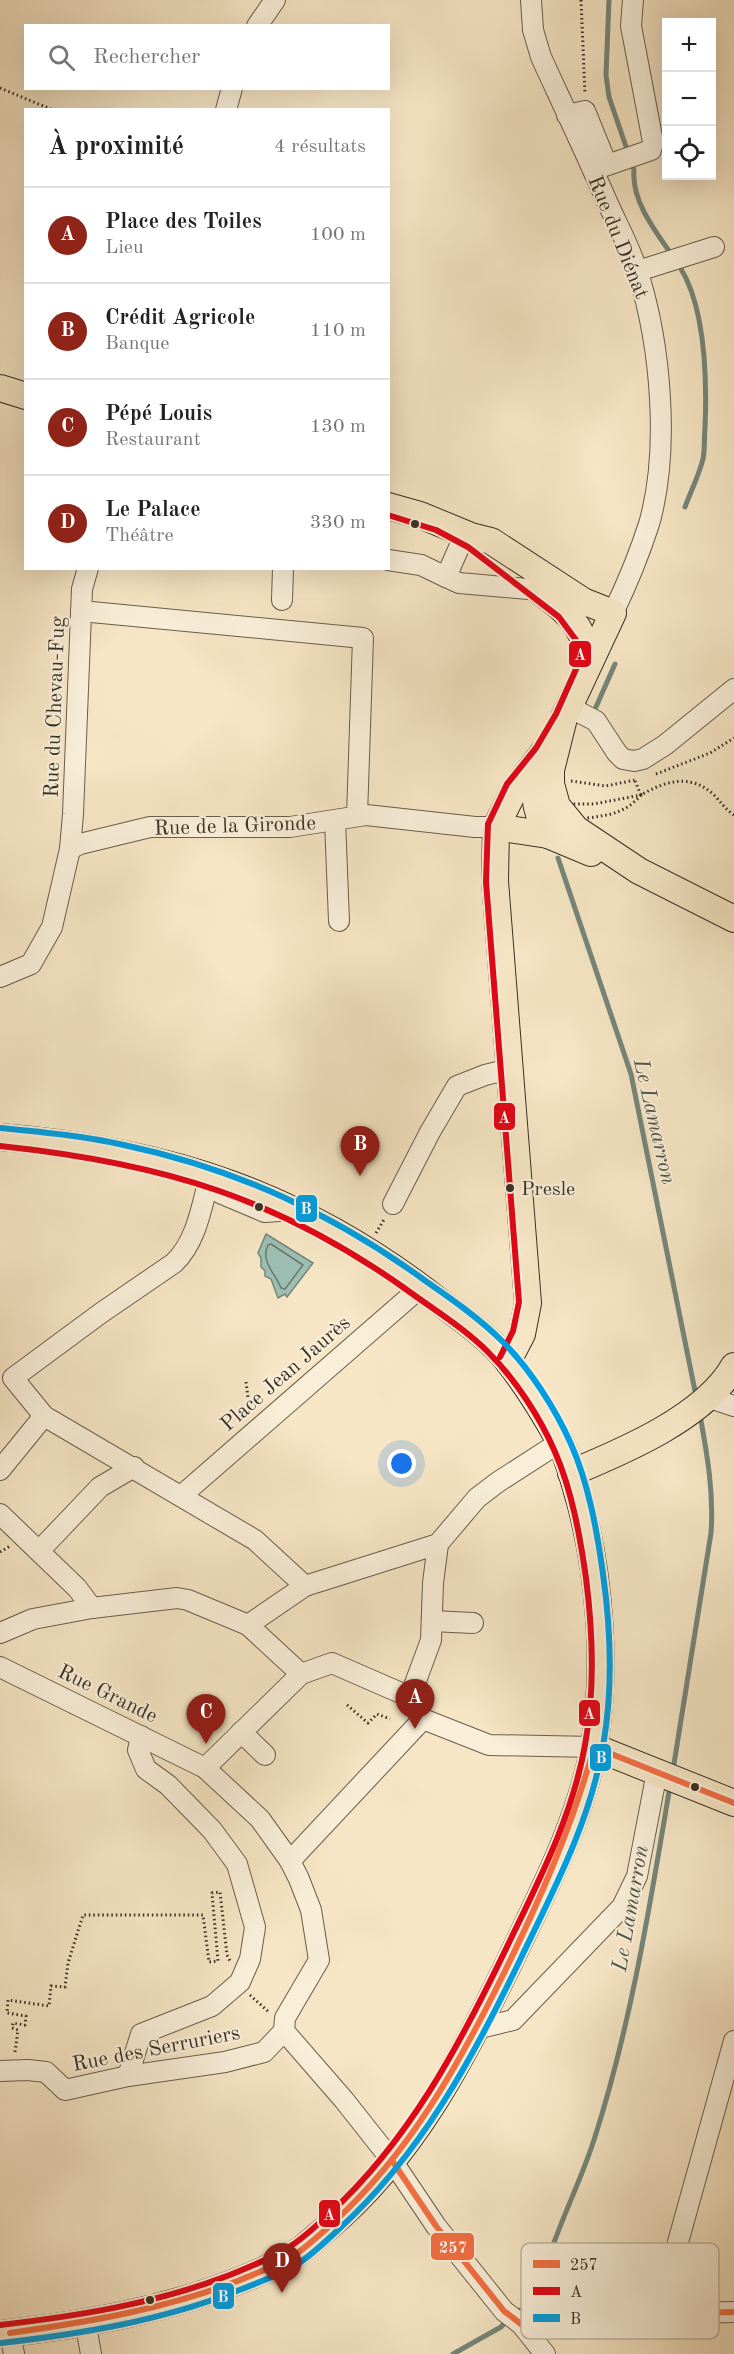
<!DOCTYPE html>
<html lang="fr">
<meta charset="utf-8">
<style>
:root{--surface:#fff;--page:#f6f6f6;--text:#222;--muted:#767676;--line:#e0e0e0;--accent:#8f2418}
body{margin:0;font-family:"Old Standard TT",serif;background:var(--page);color:var(--text)}
.controls{position:absolute;right:18px;top:18px;display:grid;overflow:hidden;border-radius:0px;box-shadow:0 6px 24px #0002}
.controls button{width:54px;height:54px;display:grid;place-items:center;padding:0;border:0;border-bottom:2px solid var(--line);background:var(--surface);color:var(--text);font:30px sans-serif}
.you{position:absolute;left:402px;top:1464px;width:21px;height:21px;margin:-15px;border:4px solid #fff;border-radius:50%;background:#1a73e8;box-shadow:0 0 0 9px #1a73e833}
.badge{display:grid;place-items:center;width:39px;height:39px;border-radius:50%;background:var(--accent);color:#fff;font-size:20px;font-weight:700}
.pin{position:absolute;translate:-50% -50px;filter:drop-shadow(0 2px 3px #0008)}
.pin::after{content:'';position:absolute;top:32px;width:21px;height:18px;background:inherit;clip-path:polygon(0 0,100% 0,50% 100%)}
.list{margin:0;padding:0;list-style:none}
h2{display:flex;justify-content:space-between;align-items:center;height:78px;margin:0;padding:0 24px;font-size:26px}
h2 small{font-size:20px;font-weight:400;color:var(--muted)}
.list li{display:grid;grid-template-columns:39px 1fr auto;gap:18px;align-items:center;box-sizing:border-box;height:96px;padding:0 24px;border-top:2px solid var(--line)}
.list b{display:block;font-size:22px;white-space:nowrap}
.list p{margin:0;font-size:20px;white-space:nowrap;color:var(--muted)}
.list em{font-size:20px;font-style:normal;color:var(--muted)}
.icon{flex:none;width:33px;height:33px;fill:none;stroke:currentColor;stroke-width:2;stroke-linecap:round;stroke-linejoin:round}
.map{position:relative;flex:none;width:734px;height:2354px;overflow:hidden}
.search{position:absolute;background:var(--surface);box-shadow:0 6px 24px #0002;left:24px;top:24px;width:366px;height:66px;display:flex;align-items:center;gap:15px;box-sizing:border-box;padding:0 21px;border-radius:0px;color:var(--muted);font-size:22px}
.panel{position:absolute;background:var(--surface);box-shadow:0 6px 24px #0002;left:24px;top:108px;width:366px;height:462px;border-radius:0px}
.map>svg:first-child{display:block}
.water{fill:#9dc0b5;stroke:#75867b;stroke-width:1.5}
.lines{fill:none;stroke-linecap:round;stroke-linejoin:round}
.shore{stroke:#6b786d;stroke-width:1.5}
.stream{stroke:#75867b;stroke-width:5}
.minor-casing{stroke:#685e4d;stroke-width:22}
.major-casing{stroke:#393025;stroke-width:28}
.path{stroke:#393025;stroke-width:3;stroke-dasharray:1.5 3;stroke-linecap:butt}
.minor{stroke:#f9efd9;stroke-width:20}
.major{stroke:#f6e6c5;stroke-width:26}
.bus-1-casing{stroke:#f9efd9;stroke-width:10}
.bus-2-casing{stroke:#f9efd9;stroke-width:10}
.bus-3-casing{stroke:#f9efd9;stroke-width:10}
.bus-1{stroke:#f36f42;stroke-width:6}
.bus-2{stroke:#e10616;stroke-width:6}
.bus-3{stroke:#009ee1;stroke-width:6}
.bus-dot{fill:#393025;stroke:#f9efd9;stroke-width:2}
.labels{text-anchor:middle;stroke-width:4.5;stroke-linejoin:round;paint-order:stroke}
.bus-label{font-size:20px;fill:#393025;stroke:#f9efd9;text-anchor:start}
.street-label{font-size:21px;fill:#393025;stroke:#f9efd9}
.water-label{font-size:22px;font-style:italic;fill:#525449;stroke:#f9efd9}
.key{fill:#f9efd9;stroke:#bfb6a3;stroke-width:1.5}
.key-label{font-size:16px;fill:#393025}
.line-badge{stroke:#f9efd9;stroke-width:2}
.badge-label{font-size:16px;text-anchor:middle;font-weight:bold;fill:#fff}
</style>
<div class="map">
<svg width="734" height="2354" viewBox="0 0 734 2354">
<rect width="100%" height="100%" fill="#f6e6c5"/>
<filter id="stains"><feTurbulence type="fractalNoise" baseFrequency=".00333" numOctaves="4"/><feColorMatrix values="0 0 0 0 .2 0 0 0 0 .09 0 0 0 0 .02 0 0 0 .5 -.17"/></filter>
<radialGradient id="worn" r=".72"><stop offset=".6" stop-color="#630" stop-opacity="0"/><stop offset="1" stop-color="#630" stop-opacity=".3"/></radialGradient>
<path class="water" d="M266,1234L313,1263L287,1297L285,1294L278,1298L271,1279L265,1276V1271L261,1267V1258L258,1253Z"/>
<g class="lines">
<path class="shore" d="M271,1244L303,1265L285,1289L281,1288C275,1273 260,1261 268,1245Z"/>
<g class="stream">
<path d="M609,0L606,75L609,97L634,170C631,205 662,239 680,267C706,309 707,379 705,428C704,438 705,450 703,459C699,475 691,491 685,507"/>
<path d="M596,707L615,664"/>
<path d="M558,858L631,1074L696,1396"/>
<path d="M673,1770L711,1533C714,1492 707,1454 700,1415"/>
<path d="M514,2313L526,2307L540,2285C553,2235 578,2189 594,2140C631,2025 650,1905 670,1786"/>
<path d="M453,2354L501,2327L507,2320"/>
</g>
<defs>
<g id="minor">
<path d="M531,0L533,30L541,57C564,107 587,156 609,206C619,228 631,250 638,273C661,346 670,451 649,524C639,555 627,584 613,613"/>
<path d="M257,26L275,0"/>
<path d="M226,110L232,88"/>
<path d="M567,115L585,111L607,165"/>
<path d="M593,170L651,150L653,142L631,26L633,0"/>
<path d="M638,271L714,247"/>
<path d="M465,534L446,577L459,583L539,590"/>
<path d="M388,560L421,565L446,577"/>
<path d="M282,600L283,568"/>
<path d="M81,611L363,638L357,816"/>
<path d="M569,707L596,721L617,753L623,759L634,761L643,759L665,745L734,689"/>
<path d="M335,821L339,921"/>
<path d="M70,849L80,844L150,827H290L366,815L475,827H496"/>
<path d="M0,977L31,964L52,927L70,849L73,814L82,589L88,568"/>
<path d="M210,1175C202,1205 197,1241 174,1263L101,1313L13,1378L44,1416L255,1540L305,1586"/>
<path d="M210,1175L220,1193L265,1212L292,1210"/>
<path d="M393,1204L430,1132L457,1086L485,1075L510,1069"/>
<path d="M710,1398L734,1406"/>
<path d="M0,1470L44,1416"/>
<path d="M181,1496L421,1287"/>
<path d="M0,1514L77,1588L92,1608"/>
<path d="M40,1550L100,1487L134,1467"/>
<path d="M432,1621L473,1623"/>
<path d="M248,1625L305,1586L438,1544L477,1498L498,1482L560,1442"/>
<path d="M0,1633L33,1619L92,1608L177,1598L188,1600L248,1625L301,1674"/>
<path d="M0,1667L205,1768L260,1819L290,1861L299,1879L311,1910L319,1960L285,2018L284,2031"/>
<path d="M410,1697L431,1640L433,1583L438,1544"/>
<path d="M423,1719L489,1745L594,1747"/>
<path d="M241,1732L265,1755"/>
<path d="M205,1768L301,1674L332,1663L410,1697L423,1719"/>
<path d="M290,1861L423,1719"/>
<path d="M476,2029L513,2020L622,1907L637,1876L657,1772"/>
<path d="M284,2031L344,2100L393,2162L436,2226L504,2311L521,2324L545,2354"/>
<path d="M0,2071L28,2070L46,2072L65,2090L128,2076L225,2062L264,2052L284,2031"/>
<path d="M128,2076L141,2034L212,2006L240,1982L250,1959L255,1927L237,1864L212,1830L168,1785L146,1769L138,1750L141,1736"/>
<path d="M658,2314L734,2041"/>
<path d="M85,2321L91,2354"/>
<path d="M521,2324L658,2314L734,2312"/>
<path d="M10,2333L14,2354"/>
</g>
<g id="major">
<path d="M0,388L26,396"/>
<path d="M388,506L420,515L471,536L491,541L583,601L613,613L564,718L551,770V784L557,806L576,829L639,871L734,919"/>
<path d="M540,591C569,613 581,623 590,659"/>
<path d="M541,760C532,790 533,807 548,835"/>
<path d="M496,827L548,835L591,853"/>
<path d="M0,1137C167,1150 303,1195 436,1299C460,1318 488,1336 507,1360C526,1384 544,1413 559,1440C569,1459 574,1482 580,1502C600,1577 607,1669 594,1746C580,1823 541,1895 508,1965C461,2061 411,2158 327,2228C315,2238 304,2249 291,2257C277,2265 262,2271 248,2277C169,2310 84,2325 0,2334"/>
<path d="M508,1361L522,1334L528,1303L495,881L496,827L515,789L543,753"/>
<path d="M571,1473C624,1451 705,1417 734,1366"/>
<path d="M594,1747L734,1803"/>
</g>
</defs>
<use href="#minor" class="minor-casing"/>
<use href="#major" class="major-casing"/>
<g class="path">
<path d="M581,0L585,94"/>
<path d="M0,88L53,110"/>
<path d="M656,774L710,753L734,738"/>
<path d="M571,781L606,786L635,780"/>
<path d="M635,781L641,795C665,781 691,773 714,795C721,802 726,810 734,815"/>
<path d="M641,795C618,822 592,813 562,824L553,822L537,810L556,804H594Z"/>
<path d="M376,1233L385,1218"/>
<path d="M246,1382L250,1413"/>
<path d="M0,1552L10,1546"/>
<path d="M347,1705L368,1723L377,1714L390,1719"/>
<path d="M250,1995L270,2013"/>
<path d="M15,2052L18,2030L12,2028L13,2023L25,2025L26,2016L7,2013L8,2000L49,2006L51,1986L65,1987L68,1963L83,1915H203L209,1962L218,1961L212,1893L220,1892L227,1955L230,1961"/>
</g>
<use href="#minor" class="minor"/>
<use href="#major" class="major"/>
<defs>
<g id="bus-1">
<path d="M594,1747L734,1803"/>
<path d="M393,2162L436,2226L504,2311L521,2324"/>
<path d="M521,2324L658,2314L734,2312"/>
<path d="M10,2333C88,2322 166,2309 240,2280C256,2273 274,2267 290,2258C306,2248 321,2234 335,2221C409,2153 457,2068 501,1979C538,1904 572,1828 594,1747"/>
</g>
<g id="bus-2">
<path d="M388,515L436,530L468,547L559,617L576,640L581,658L556,714L536,748L507,784L488,824L486,882L519,1302L513,1331L500,1357"/>
<path d="M0,1146C162,1163 281,1198 414,1295C439,1313 466,1330 488,1352C515,1379 540,1417 555,1452C572,1491 580,1536 586,1578C593,1633 595,1691 585,1745C572,1819 536,1886 504,1953C458,2048 408,2142 329,2214C316,2226 302,2240 286,2249C268,2260 247,2268 227,2276C154,2304 77,2316 0,2325"/>
</g>
<path id="bus-3" d="M1,1128C42,1132 84,1136 124,1145C237,1169 334,1214 427,1282C453,1300 480,1319 502,1341C530,1369 555,1408 571,1444C589,1485 597,1531 603,1574C611,1631 613,1690 603,1746C590,1822 553,1891 520,1960C473,2058 421,2154 340,2228C326,2241 312,2255 296,2265C277,2276 255,2284 234,2292C160,2321 80,2334 1,2343"/>
</defs>
<use href="#bus-1" class="bus-1-casing"/>
<use href="#bus-2" class="bus-2-casing"/>
<use href="#bus-3" class="bus-3-casing"/>
<use href="#bus-1" class="bus-1"/>
<use href="#bus-2" class="bus-2"/>
<use href="#bus-3" class="bus-3"/>
</g>
<g class="bus-dot">
<circle cx="415" cy="524" r="5"/>
<circle cx="510" cy="1188" r="5"/>
<circle cx="259" cy="1207" r="5"/>
<circle cx="695" cy="1787" r="5"/>
<circle cx="150" cy="2300" r="5"/>
</g>
<g class="labels">
<g class="bus-label">
<text x="521" y="1195">Presle</text>
</g>
<g class="street-label">
<text transform="translate(619 237) rotate(68)" y="7">Rue du Diénat</text>
<text transform="translate(54 707) rotate(-88)" y="7">Rue du Chevau-Fug</text>
<text transform="translate(235 825) rotate(-2)" y="7">Rue de la Gironde</text>
<text transform="translate(285 1373) rotate(-41)" y="7">Place Jean Jaurès</text>
<text transform="translate(108 1693) rotate(26)" y="7">Rue Grande</text>
<text transform="translate(156 2048) rotate(-11)" y="7">Rue des Serruriers</text>
</g>
<g class="water-label">
<text transform="translate(656 1121) rotate(77)" y="8">Le Lamarron</text>
<text transform="translate(629 1908) rotate(-80)" y="8">Le Lamarron</text>
</g>
</g>
<rect x="521" y="2243" width="198" height="96" rx="9" class="key"/>
<rect x="533" y="2260" width="27" height="8" fill="#f36f42"/>
<rect x="533" y="2287" width="27" height="8" fill="#e10616"/>
<rect x="533" y="2314" width="27" height="8" fill="#009ee1"/>
<g class="key-label">
<text x="570" y="2270">257</text>
<text x="570" y="2297">A</text>
<text x="570" y="2324">B</text>
</g>
<g class="line-badge">
<rect x="568" y="640" width="24" height="28" rx="6" fill="#e10616"/>
<rect x="493" y="1102" width="23" height="29" rx="6" fill="#e10616"/>
<rect x="295" y="1194" width="23" height="29" rx="6" fill="#009ee1"/>
<rect x="578" y="1699" width="23" height="28" rx="6" fill="#e10616"/>
<rect x="589" y="1743" width="23" height="29" rx="6" fill="#009ee1"/>
<rect x="318" y="2199" width="23" height="29" rx="6" fill="#e10616"/>
<rect x="430" y="2232" width="45" height="29" rx="6" fill="#f36f42"/>
<rect x="212" y="2282" width="23" height="28" rx="6" fill="#009ee1"/>
</g>
<g class="badge-label">
<text x="580" y="660">A</text>
<text x="504" y="1123">A</text>
<text x="306" y="1214">B</text>
<text x="589" y="1719">A</text>
<text x="601" y="1763">B</text>
<text x="329" y="2220">A</text>
<text x="453" y="2253">257</text>
<text x="223" y="2302">B</text>
</g>
<rect width="100%" height="100%" filter="url(#stains)"/>
<rect width="100%" height="100%" fill="url(#worn)"/>
</svg>
<div class="controls">
<button>+</button>
<button>−</button>
<button><svg class="icon" aria-label="locate" viewBox="0 0 24 24"><circle cx="12" cy="12" r="6"/><path d="M12 2v4M12 18v4M2 12h4M18 12h4"/></svg></button>
</div>
<div class="you"></div>
<div class="pin badge" style="left:415px;top:1729px">A</div>
<div class="pin badge" style="left:360px;top:1176px">B</div>
<div class="pin badge" style="left:206px;top:1744px">C</div>
<div class="pin badge" style="left:282px;top:2293px">D</div>
<div class="search"><svg class="icon" aria-label="search" viewBox="0 0 24 24"><circle cx="10" cy="10" r="6"/><path d="M15 15l6 6"/></svg>Rechercher</div>
<section class="panel">
<h2>À proximité<small>4 résultats</small></h2>
<ul class="list">
<li><span class="badge">A</span><div><b>Place des Toiles</b><p>Lieu</p></div><em>100 m</em></li>
<li><span class="badge">B</span><div><b>Crédit Agricole</b><p>Banque</p></div><em>110 m</em></li>
<li><span class="badge">C</span><div><b>Pépé Louis</b><p>Restaurant</p></div><em>130 m</em></li>
<li><span class="badge">D</span><div><b>Le Palace</b><p>Théâtre</p></div><em>330 m</em></li>
</ul>
</section>
</div>
